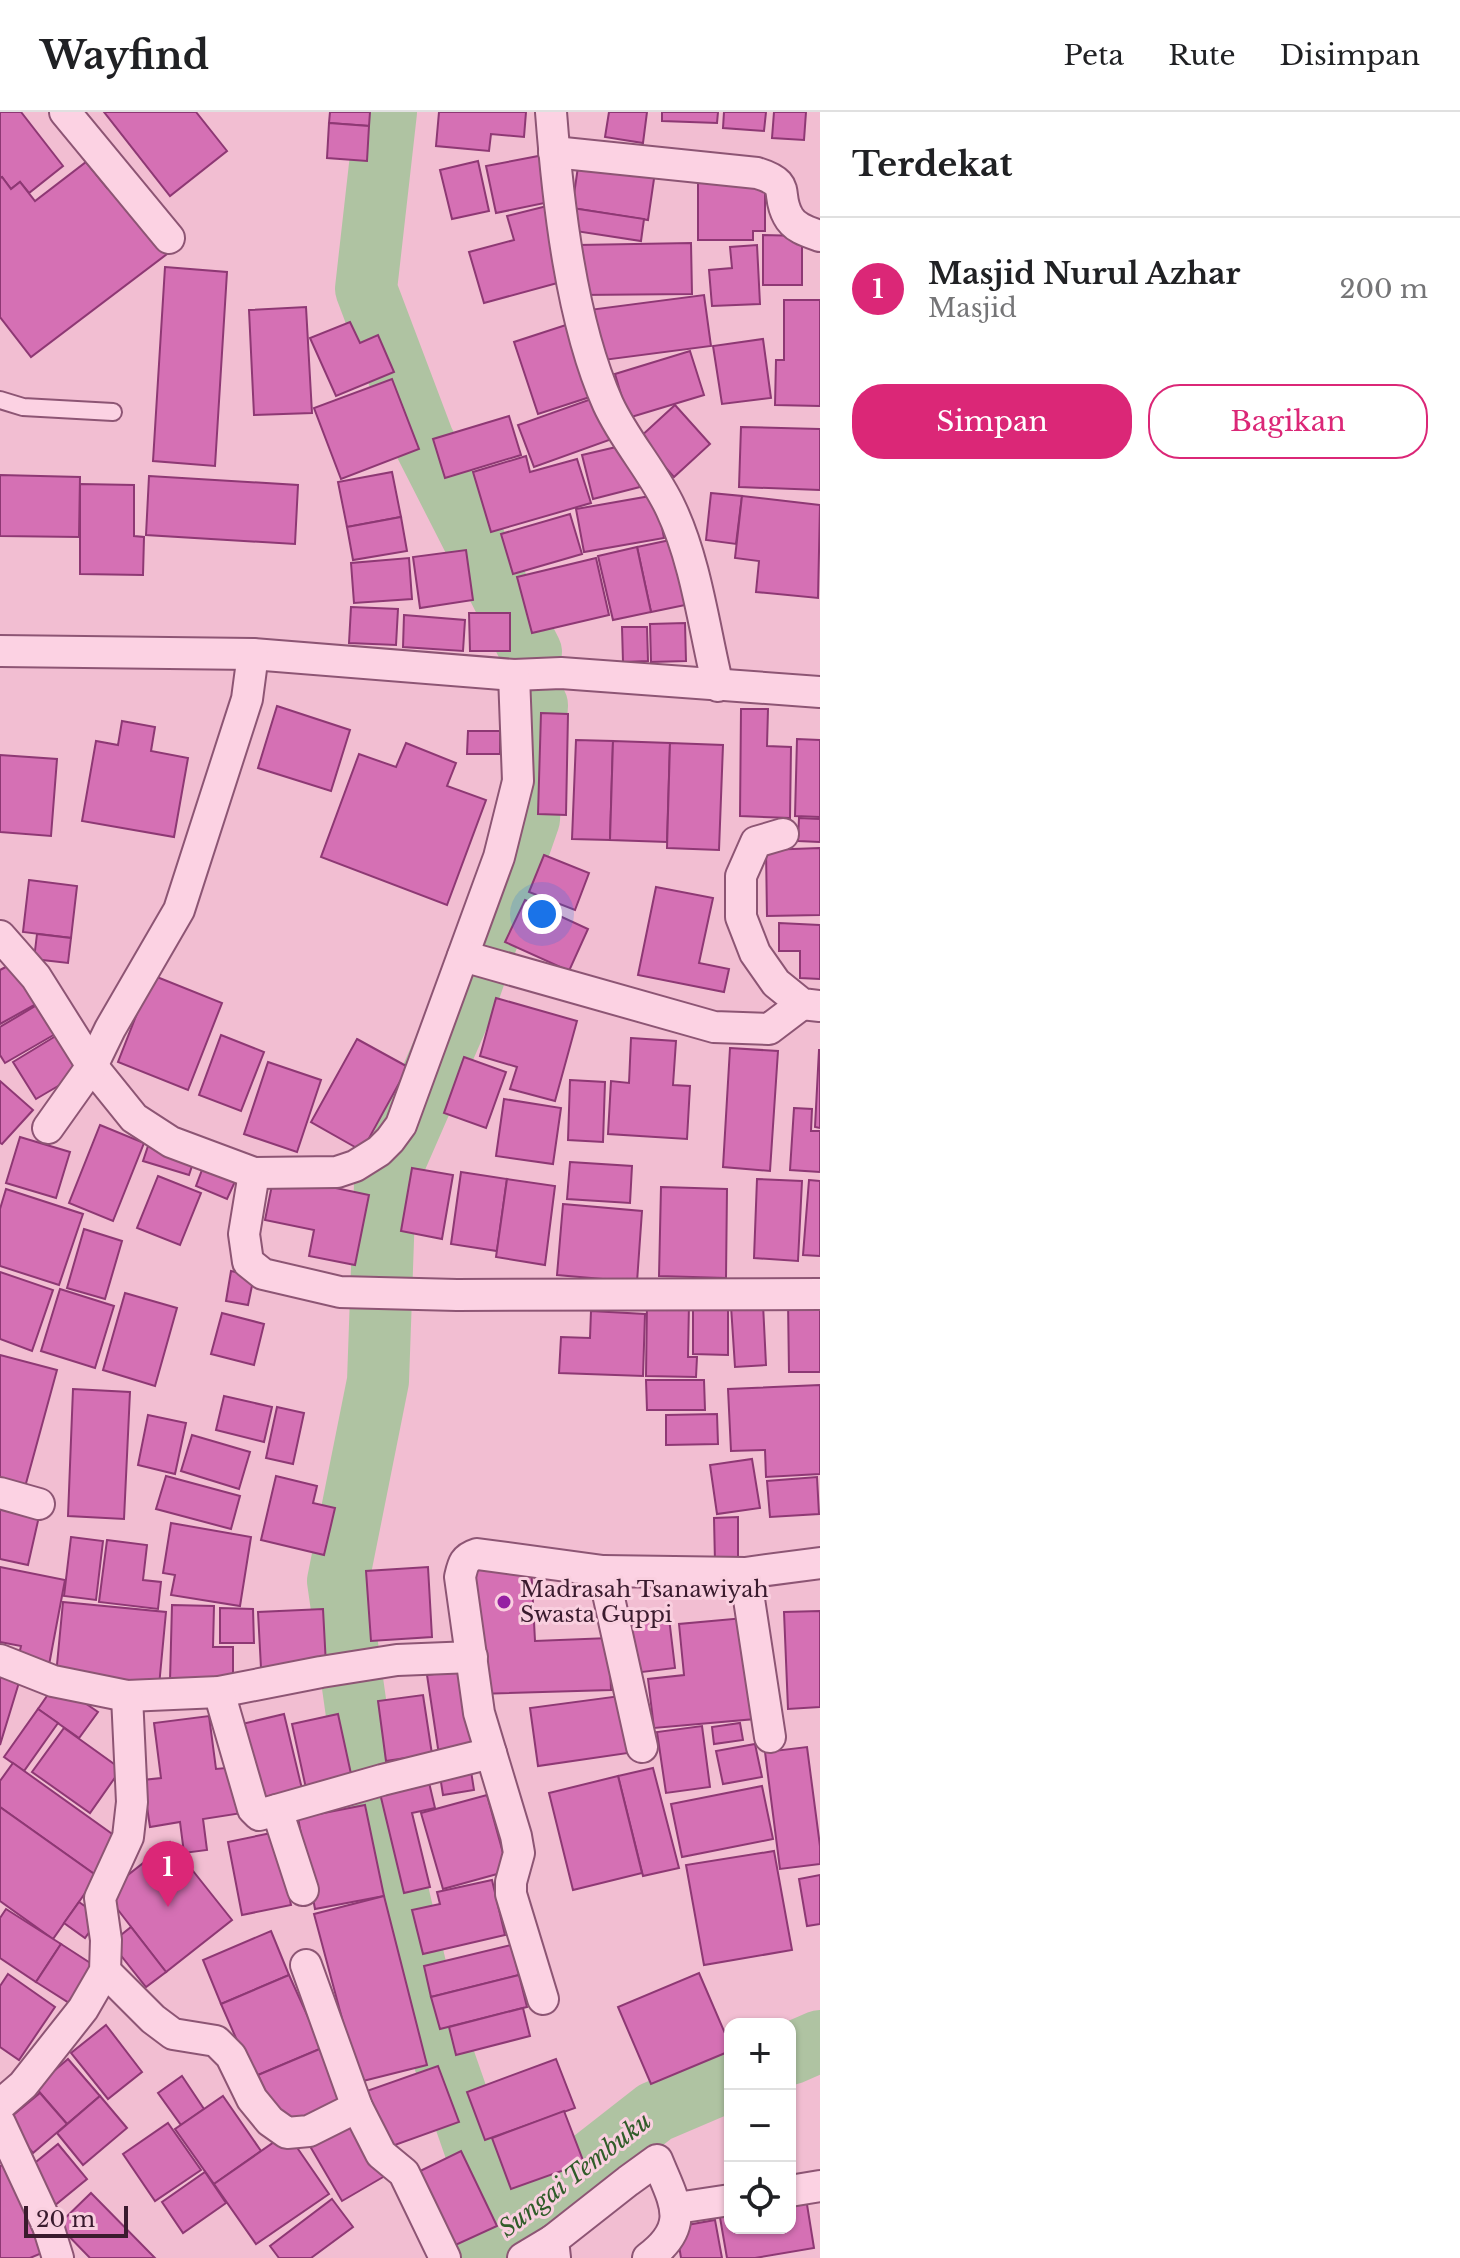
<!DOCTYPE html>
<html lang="id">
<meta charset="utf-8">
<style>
:root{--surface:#fff;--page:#f2f2f2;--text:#202124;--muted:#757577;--line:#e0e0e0;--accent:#db2777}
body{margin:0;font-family:"Libre Baskerville",serif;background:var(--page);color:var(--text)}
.controls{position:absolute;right:24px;bottom:24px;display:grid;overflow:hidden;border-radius:16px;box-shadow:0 2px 6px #0004}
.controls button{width:72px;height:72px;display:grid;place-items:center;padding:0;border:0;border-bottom:2px solid var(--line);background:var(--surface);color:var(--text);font:40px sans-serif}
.scale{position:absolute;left:24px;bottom:20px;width:104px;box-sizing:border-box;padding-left:8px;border:4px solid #3a1b2e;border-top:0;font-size:22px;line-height:28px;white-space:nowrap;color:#3a1b2e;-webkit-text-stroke:6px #f9cfdf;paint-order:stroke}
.you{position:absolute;left:542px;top:802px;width:28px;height:28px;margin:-20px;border:6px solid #fff;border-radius:50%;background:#1a73e8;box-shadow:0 0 0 12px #1a73e833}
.badge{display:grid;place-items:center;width:52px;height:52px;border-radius:50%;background:var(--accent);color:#fff;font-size:26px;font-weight:700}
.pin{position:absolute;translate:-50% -66px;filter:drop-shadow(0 2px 4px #0008)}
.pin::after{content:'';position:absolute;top:42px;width:28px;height:24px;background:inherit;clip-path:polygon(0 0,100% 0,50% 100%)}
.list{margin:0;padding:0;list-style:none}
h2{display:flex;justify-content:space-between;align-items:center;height:104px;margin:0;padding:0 32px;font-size:34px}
h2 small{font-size:26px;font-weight:400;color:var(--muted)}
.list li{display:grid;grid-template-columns:52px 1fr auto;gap:24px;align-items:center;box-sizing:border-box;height:144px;padding:0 32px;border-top:2px solid var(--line)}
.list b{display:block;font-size:30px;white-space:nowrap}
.list p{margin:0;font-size:26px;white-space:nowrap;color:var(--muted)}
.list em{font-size:26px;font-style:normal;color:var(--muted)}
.actions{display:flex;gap:16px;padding:24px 32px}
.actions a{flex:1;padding:18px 0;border:2px solid var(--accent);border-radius:32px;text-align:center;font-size:28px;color:var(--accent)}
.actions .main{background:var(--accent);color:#fff}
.icon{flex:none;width:44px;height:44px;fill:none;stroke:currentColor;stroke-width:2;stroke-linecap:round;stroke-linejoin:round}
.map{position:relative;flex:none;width:820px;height:2146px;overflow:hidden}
header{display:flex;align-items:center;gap:48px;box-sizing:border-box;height:112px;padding:0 40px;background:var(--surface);border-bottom:2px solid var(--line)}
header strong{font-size:38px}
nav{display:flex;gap:44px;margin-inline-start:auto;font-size:28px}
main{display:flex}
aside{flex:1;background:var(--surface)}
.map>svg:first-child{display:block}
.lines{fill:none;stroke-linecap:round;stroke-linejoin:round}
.river{stroke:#afc3a2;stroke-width:62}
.building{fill:#d570b4;stroke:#8e3874;stroke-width:2}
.service-casing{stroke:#8d5574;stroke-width:20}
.minor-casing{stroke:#8d5574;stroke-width:34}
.service{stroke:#fcd2e3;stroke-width:16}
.minor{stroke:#fcd2e3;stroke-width:30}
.poi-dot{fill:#951fa2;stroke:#f9cfdf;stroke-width:3}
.labels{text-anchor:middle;stroke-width:6;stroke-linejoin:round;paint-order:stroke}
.poi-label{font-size:22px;fill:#3a1b2e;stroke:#f9cfdf;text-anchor:start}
.water-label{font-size:24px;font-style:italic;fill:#305c29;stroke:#f9cfdf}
</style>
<header>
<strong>Wayfind</strong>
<nav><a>Peta</a><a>Rute</a><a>Disimpan</a></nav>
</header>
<main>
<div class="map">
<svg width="820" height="2146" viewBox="0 0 820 2146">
<rect width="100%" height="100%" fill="#f2bed2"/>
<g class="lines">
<g class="river">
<path d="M386,0L366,177L423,328L531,540"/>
<path d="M790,1942L820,1929"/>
<path d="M504,2119L423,1887L359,1617L338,1469L378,1269L385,1072L468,882L529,707L537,593"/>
<path d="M468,2146L655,2000L730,1968"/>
</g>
</g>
<g class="building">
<path d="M0,0H21L63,54L29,81L20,70L11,77L2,65L0,66Z"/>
<path d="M104,0H196L227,39L170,84Z"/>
<path d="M330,0H370L369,14L329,11Z"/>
<path d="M439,0H526L524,25L491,22L489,39L436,34Z"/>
<path d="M609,0H647L643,31L605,25Z"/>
<path d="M662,0H718L717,11L662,9Z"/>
<path d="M724,0H766L764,19L723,16Z"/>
<path d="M774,0H806L804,28L772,26Z"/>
<path d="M329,11L369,14L367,49L327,46Z"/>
<path d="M549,42L559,88L496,101L486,54Z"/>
<path d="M579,48L655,60L648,108L572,96Z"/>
<path d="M478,49L489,99L452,107L440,58Z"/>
<path d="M86,50L107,76L114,71L167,142L31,245L0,205V66L2,65L11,77L20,70L35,89Z"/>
<path d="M698,69L765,70V119H753V128H698Z"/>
<path d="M551,93L572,167L484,191L469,140L514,128L507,104Z"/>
<path d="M572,96L644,107L641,129L569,118Z"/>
<path d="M763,123L802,124V173H763Z"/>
<path d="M691,131L692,182L579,183L578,133Z"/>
<path d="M757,133L760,192L712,194L709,158L732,156L730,135Z"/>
<path d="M165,155L227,160L215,354L153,349Z"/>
<path d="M704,183L711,234L596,249L589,198Z"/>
<path d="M784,188H820V294L775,293L776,248H784Z"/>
<path d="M306,195L312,301L254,303L249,198Z"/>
<path d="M350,210L360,231L378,223L394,260L336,284L310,226Z"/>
<path d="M572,211L596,283L538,302L514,230Z"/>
<path d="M763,227L771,286L722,292L713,234Z"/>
<path d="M690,239L704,283L628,306L615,262Z"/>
<path d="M392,267L419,337L341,367L314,296Z"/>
<path d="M597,285L612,327L534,355L518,313Z"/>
<path d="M675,293L710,332L674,365L639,326Z"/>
<path d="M509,304L521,343L445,366L433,327Z"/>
<path d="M741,315L820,317V378L739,375Z"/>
<path d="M629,332L640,375L593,387L582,343Z"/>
<path d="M526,344L530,360L577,347L591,391L491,420L473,360Z"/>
<path d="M392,360L401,405L347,415L338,370Z"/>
<path d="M0,363L80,365L79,425L0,424Z"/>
<path d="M149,364L298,373L295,432L146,423Z"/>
<path d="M80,372L134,373V424L144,425L143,463L80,462Z"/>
<path d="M711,381L742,384L736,432L706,428Z"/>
<path d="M656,383L664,426L584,440L576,397Z"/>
<path d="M742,384L820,393L818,486L756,480L759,449L735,446Z"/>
<path d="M570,402L582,442L513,462L501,422Z"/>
<path d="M401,405L407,439L353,448L347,415Z"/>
<path d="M675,427L690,492L651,500L637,435Z"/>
<path d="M637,435L651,500L613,508L598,444Z"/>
<path d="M466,438L473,488L420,496L413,445Z"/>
<path d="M409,446L412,487L354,491L351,451Z"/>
<path d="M596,446L609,503L532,521L517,465Z"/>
<path d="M351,495L398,497L396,533L349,531Z"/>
<path d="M469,501H510V539H470Z"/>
<path d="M404,503L465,508L463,539L403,535Z"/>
<path d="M685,511L686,549L651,550L650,512Z"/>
<path d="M622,515H647L648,549L623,550Z"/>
<path d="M277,594L350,618L331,679L258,656Z"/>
<path d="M741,597H768L767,634L791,635L790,706L740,704Z"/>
<path d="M541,601L568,602L566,703L538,702Z"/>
<path d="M122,609L155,615L151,639L188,646L174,725L82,709L96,629L118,633Z"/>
<path d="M468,619H500V642H467Z"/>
<path d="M797,627L820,628V705L795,704Z"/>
<path d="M576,628L613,629L610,728L572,727Z"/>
<path d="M613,629L670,631L667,730L610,728Z"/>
<path d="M406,631L456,651L447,674L486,688L447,793L321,745L359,642L396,655Z"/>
<path d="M670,631L723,633L719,738L667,736Z"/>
<path d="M0,643L57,647L51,724L0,720Z"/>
<path d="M799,706L820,707V730L798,729Z"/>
<path d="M820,736V803L767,804L766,738Z"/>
<path d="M544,743L589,761L575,798L529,780Z"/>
<path d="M29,768L77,774L71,826L23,820Z"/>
<path d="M656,775L713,786L699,851L729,857L724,880L638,863Z"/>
<path d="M525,788L588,817L569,859L505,830Z"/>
<path d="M779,811L820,813V867L800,866V839H779Z"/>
<path d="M37,822L71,826L68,851L34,847Z"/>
<path d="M15,850L38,891L0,912V858Z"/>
<path d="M152,863L222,891L188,978L118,950Z"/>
<path d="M496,886L577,909L555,989L510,977L517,955L480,944Z"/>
<path d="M47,887L64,917L5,951L0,943V915Z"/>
<path d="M64,919L87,957L36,987L13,950Z"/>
<path d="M221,923L264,940L241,999L199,983Z"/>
<path d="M631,926L676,929L673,973L690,974L687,1027L608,1022L611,969L629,971Z"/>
<path d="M357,927L408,955L362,1039L311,1010Z"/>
<path d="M730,936L778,939L770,1059L723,1055Z"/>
<path d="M819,938H820V1016L815,1015Z"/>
<path d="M464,945L506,960L486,1016L444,1001Z"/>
<path d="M268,950L321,968L297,1040L244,1022Z"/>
<path d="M570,968L605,970L603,1030L568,1028Z"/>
<path d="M0,969L33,998L2,1032L0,1031Z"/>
<path d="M504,987L561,996L553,1052L496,1044Z"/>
<path d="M794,996L812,997L811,1019H820V1060L790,1058Z"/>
<path d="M100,1013L144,1031L113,1109L69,1091Z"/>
<path d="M20,1025L70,1040L56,1086L6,1071Z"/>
<path d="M149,1031L195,1045L189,1063L143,1049Z"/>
<path d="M205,1050L238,1063L227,1087L196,1074Z"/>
<path d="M570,1050L632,1054L630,1091L567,1087Z"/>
<path d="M412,1056L453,1063L442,1127L401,1119Z"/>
<path d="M461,1060L507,1067L497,1139L451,1132Z"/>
<path d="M274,1063L369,1083L355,1153L309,1144L314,1118L265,1108Z"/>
<path d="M158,1064L201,1081L180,1133L137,1116Z"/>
<path d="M507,1067L555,1074L545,1153L496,1145Z"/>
<path d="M757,1067L802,1069L798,1149L754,1146Z"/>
<path d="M809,1068L820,1069V1144L803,1143Z"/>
<path d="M661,1075L727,1077L726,1166L659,1164Z"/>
<path d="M6,1077L83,1102L59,1173L0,1154V1097Z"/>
<path d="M563,1092L642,1099L637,1170L557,1163Z"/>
<path d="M84,1117L122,1129L105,1187L67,1176Z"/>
<path d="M231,1159L254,1164L248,1193L226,1189Z"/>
<path d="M0,1160L53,1178L32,1239L0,1227Z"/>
<path d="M60,1177L114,1194L95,1256L41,1239Z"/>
<path d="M125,1181L177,1196L155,1274L103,1258Z"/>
<path d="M788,1189H820V1260H789Z"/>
<path d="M647,1191H689L688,1245H697L696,1265L646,1264Z"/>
<path d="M763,1192L766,1253L735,1255L731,1194Z"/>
<path d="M693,1193L728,1194V1243L693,1242Z"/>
<path d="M591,1199L645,1202L643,1264L559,1261L561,1225L590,1226Z"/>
<path d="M222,1201L264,1212L254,1253L211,1242Z"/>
<path d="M0,1243L57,1258L25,1375L0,1369Z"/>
<path d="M646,1268H704L705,1298H647Z"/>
<path d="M820,1273V1362L766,1365L765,1338L731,1339L728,1277Z"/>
<path d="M73,1277L130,1280L124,1407L68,1404Z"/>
<path d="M224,1284L272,1295L264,1330L216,1318Z"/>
<path d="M277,1295L304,1301L293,1352L266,1346Z"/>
<path d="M717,1302L718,1332L666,1333V1303Z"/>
<path d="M148,1303L186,1311L175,1362L138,1353Z"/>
<path d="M192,1323L250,1340L239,1377L181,1359Z"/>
<path d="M752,1347L760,1396L717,1402L710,1353Z"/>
<path d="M166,1364L240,1384L231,1417L156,1397Z"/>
<path d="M276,1364L317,1374L313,1391L335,1396L324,1443L261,1428Z"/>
<path d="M817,1365L819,1402L770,1405L767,1369Z"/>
<path d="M0,1390L40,1400L28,1453L0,1447Z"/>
<path d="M738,1405V1450H715L714,1406Z"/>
<path d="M171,1411L251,1425L240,1494L171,1483L175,1463L163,1461Z"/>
<path d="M71,1425L103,1429L96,1488L64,1484Z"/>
<path d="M107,1428L147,1433L143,1468L161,1470L158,1497L99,1490Z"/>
<path d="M531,1452L535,1529L609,1526L611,1578L478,1582L473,1453Z"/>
<path d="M0,1455L65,1468L49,1553L18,1547L21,1534L0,1530Z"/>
<path d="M428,1455L432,1525L371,1529L366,1459Z"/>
<path d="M63,1490L166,1500L159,1574L56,1563Z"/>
<path d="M172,1493L214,1494L213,1535H233V1571L170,1569Z"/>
<path d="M220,1496L253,1497L254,1531H220Z"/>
<path d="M323,1497L326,1553L261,1556L258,1500Z"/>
<path d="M820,1499V1595L788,1597L784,1500Z"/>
<path d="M669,1506L675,1556L634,1561L628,1512Z"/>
<path d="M744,1506L755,1607L654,1616L648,1567L684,1563L679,1512Z"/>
<path d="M469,1557L481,1637L439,1643L427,1563Z"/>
<path d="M0,1558L21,1564L0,1633Z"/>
<path d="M56,1571L98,1600L79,1626L38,1597Z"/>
<path d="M423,1583L432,1642L386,1649L378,1589Z"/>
<path d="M620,1584L628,1641L538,1654L530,1596Z"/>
<path d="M38,1597L58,1611L24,1659L4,1645Z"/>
<path d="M284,1602L303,1681L261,1691L242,1612Z"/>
<path d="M338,1602L353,1671L307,1681L292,1612Z"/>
<path d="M209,1604L216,1657L236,1655L242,1701L203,1707L207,1738L184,1741L180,1710L150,1715L143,1668L161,1666L154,1611Z"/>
<path d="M740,1611L743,1628L714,1632L712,1615Z"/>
<path d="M702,1614L710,1675L666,1681L657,1620Z"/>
<path d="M64,1616L121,1657L90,1701L32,1660Z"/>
<path d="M755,1632L762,1665L723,1672L716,1639Z"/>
<path d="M807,1635L820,1734V1752L780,1757L765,1640Z"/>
<path d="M13,1651L122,1729L97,1764L0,1695V1669Z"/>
<path d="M653,1656L679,1756L643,1764L618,1664Z"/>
<path d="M471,1659L474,1678L443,1683L440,1664Z"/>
<path d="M427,1662L435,1696L412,1701L430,1775L404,1781L378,1673Z"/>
<path d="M618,1664L642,1761L573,1778L549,1681Z"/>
<path d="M762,1674L773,1727L682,1745L671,1692Z"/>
<path d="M487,1683L508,1759L443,1777L421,1701Z"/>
<path d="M365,1693L384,1784L315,1797L298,1706Z"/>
<path d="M0,1695L97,1764L53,1827L0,1789Z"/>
<path d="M276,1720L291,1793L242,1803L228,1730Z"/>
<path d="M170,1730L232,1808L166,1860L105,1781Z"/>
<path d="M774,1739L792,1838L704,1853L686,1753Z"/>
<path d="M820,1763V1812L807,1814L799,1767Z"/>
<path d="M492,1768L505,1823L423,1842L412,1798L440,1792L437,1780Z"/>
<path d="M384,1784L427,1953L359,1970L314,1802Z"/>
<path d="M79,1790L100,1805L85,1826L64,1811Z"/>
<path d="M6,1797L61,1832L36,1870L0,1846V1806Z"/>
<path d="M131,1815L166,1860L146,1875L111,1831Z"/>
<path d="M271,1819L289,1863L221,1892L203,1848Z"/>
<path d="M61,1832L98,1856L74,1894L36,1870Z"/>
<path d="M511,1833L519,1863L431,1885L424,1854Z"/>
<path d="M699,1861L730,1933V1939L651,1972L618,1895Z"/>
<path d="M8,1862L55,1895L19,1948L0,1935V1874Z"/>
<path d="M289,1863L322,1936L253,1965L221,1892Z"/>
<path d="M519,1863L527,1895L440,1917L431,1885Z"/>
<path d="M523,1896L530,1924L456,1943L449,1915Z"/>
<path d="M106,1913L142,1960L108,1987L71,1941Z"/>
<path d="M322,1936L344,1987L281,2014L258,1963Z"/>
<path d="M68,1947L100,1984L67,2012L35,1975Z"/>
<path d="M556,1947L575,1996L485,2028L467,1980Z"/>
<path d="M438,1954L459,2010L381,2038L361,1981Z"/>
<path d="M182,1964L204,1997L181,2013L158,1981Z"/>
<path d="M40,1981L67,2012L33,2041L6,2009Z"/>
<path d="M100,1984L127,2016L83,2053L57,2021Z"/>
<path d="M223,1984L261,2039L214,2072L175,2017Z"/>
<path d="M564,1999L584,2051L511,2077L492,2026Z"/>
<path d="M355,2000L390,2061L342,2089L307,2029Z"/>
<path d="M168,2011L201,2058L155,2089L123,2042Z"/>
<path d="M287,2021L329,2082L256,2132L214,2072Z"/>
<path d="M58,2032L87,2067L54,2094L25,2059Z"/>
<path d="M461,2039L497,2114L449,2136L414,2062Z"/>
<path d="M5,2052L42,2141L30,2146H0V2054Z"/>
<path d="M205,2060L226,2091L183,2121L162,2090Z"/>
<path d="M805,2080L814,2136L755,2146H727L718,2094L730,2092V2116H790V2082Z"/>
<path d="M91,2081L155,2146H90L58,2113Z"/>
<path d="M332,2087L353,2115L311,2146H279L270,2134Z"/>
<path d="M715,2108L722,2146H681L676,2115Z"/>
</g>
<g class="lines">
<defs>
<path id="service" d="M0,288L23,295L113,300"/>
<g id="minor">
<path d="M65,0L169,126"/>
<path d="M551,0C558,91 571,209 608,292C625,329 654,360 671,397C696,450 704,516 718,574"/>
<path d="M554,40L757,61C793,72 775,81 788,104C794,116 808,120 820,124"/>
<path d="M0,539L253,542L514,563L561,561L820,580"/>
<path d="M783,722L756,730L741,764V805L755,841L776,871L802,892L820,894"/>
<path d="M0,824L36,865L92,954L134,1006L171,1030L254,1061L337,1060L355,1054L379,1039L390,1028L401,1013L499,745L518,669L514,563"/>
<path d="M463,844L714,915L769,917L802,892"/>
<path d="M48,1016L92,954L110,917L179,798L247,587L253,542"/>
<path d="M254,1061L244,1122L248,1150L263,1162L340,1180L457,1183L820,1182"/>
<path d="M0,1381L39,1392"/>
<path d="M745,1461L770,1625"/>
<path d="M0,1548L53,1569L127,1584L219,1580L321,1560L397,1548L472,1545"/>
<path d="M219,1580L253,1697L259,1703L382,1668L491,1641"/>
<path d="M642,1635L603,1459L745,1461L820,1451"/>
<path d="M277,1698L303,1778"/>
<path d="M306,1853L357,1995L381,2042L404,2061L445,2146"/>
<path d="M105,1859L153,1907L173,1922L216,1929L231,1944L252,1987L270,2009L287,2021L309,2019L357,1995"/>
<path d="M543,1887L511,1782V1770L519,1741L516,1724L479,1601L460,1465C463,1452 464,1446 477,1442L603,1459"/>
<path d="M0,1993L23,1973L83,1897L105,1859L106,1828L100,1786L128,1725L132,1690L127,1584"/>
<path d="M0,2011L48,2114L58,2146"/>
<path d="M790,2079L820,2074"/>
<path d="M677,2096L730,2088"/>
<path d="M523,2146L553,2128"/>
<path d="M555,2146L553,2128L628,2069L657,2048C674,2090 692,2113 648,2146"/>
</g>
</defs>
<use href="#service" class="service-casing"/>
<use href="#minor" class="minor-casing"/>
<use href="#service" class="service"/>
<use href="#minor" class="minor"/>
</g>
<circle class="poi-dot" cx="504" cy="1490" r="8"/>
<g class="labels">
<g class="poi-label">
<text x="520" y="1485">Madrasah Tsanawiyah<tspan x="520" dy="25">Swasta Guppi</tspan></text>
</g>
<g class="water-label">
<text transform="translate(575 2063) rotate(-38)" y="8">Sungai Tembuku</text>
</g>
</g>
</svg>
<div class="controls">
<button>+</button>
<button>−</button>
<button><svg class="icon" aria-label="locate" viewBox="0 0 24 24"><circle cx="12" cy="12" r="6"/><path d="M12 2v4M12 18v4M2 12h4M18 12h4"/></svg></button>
</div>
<div class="scale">20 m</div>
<div class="you"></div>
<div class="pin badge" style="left:168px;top:1795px">1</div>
</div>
<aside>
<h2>Terdekat<small></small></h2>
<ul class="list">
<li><span class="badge">1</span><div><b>Masjid Nurul Azhar</b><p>Masjid</p></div><em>200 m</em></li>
</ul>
<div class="actions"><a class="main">Simpan</a><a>Bagikan</a></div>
</aside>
</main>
